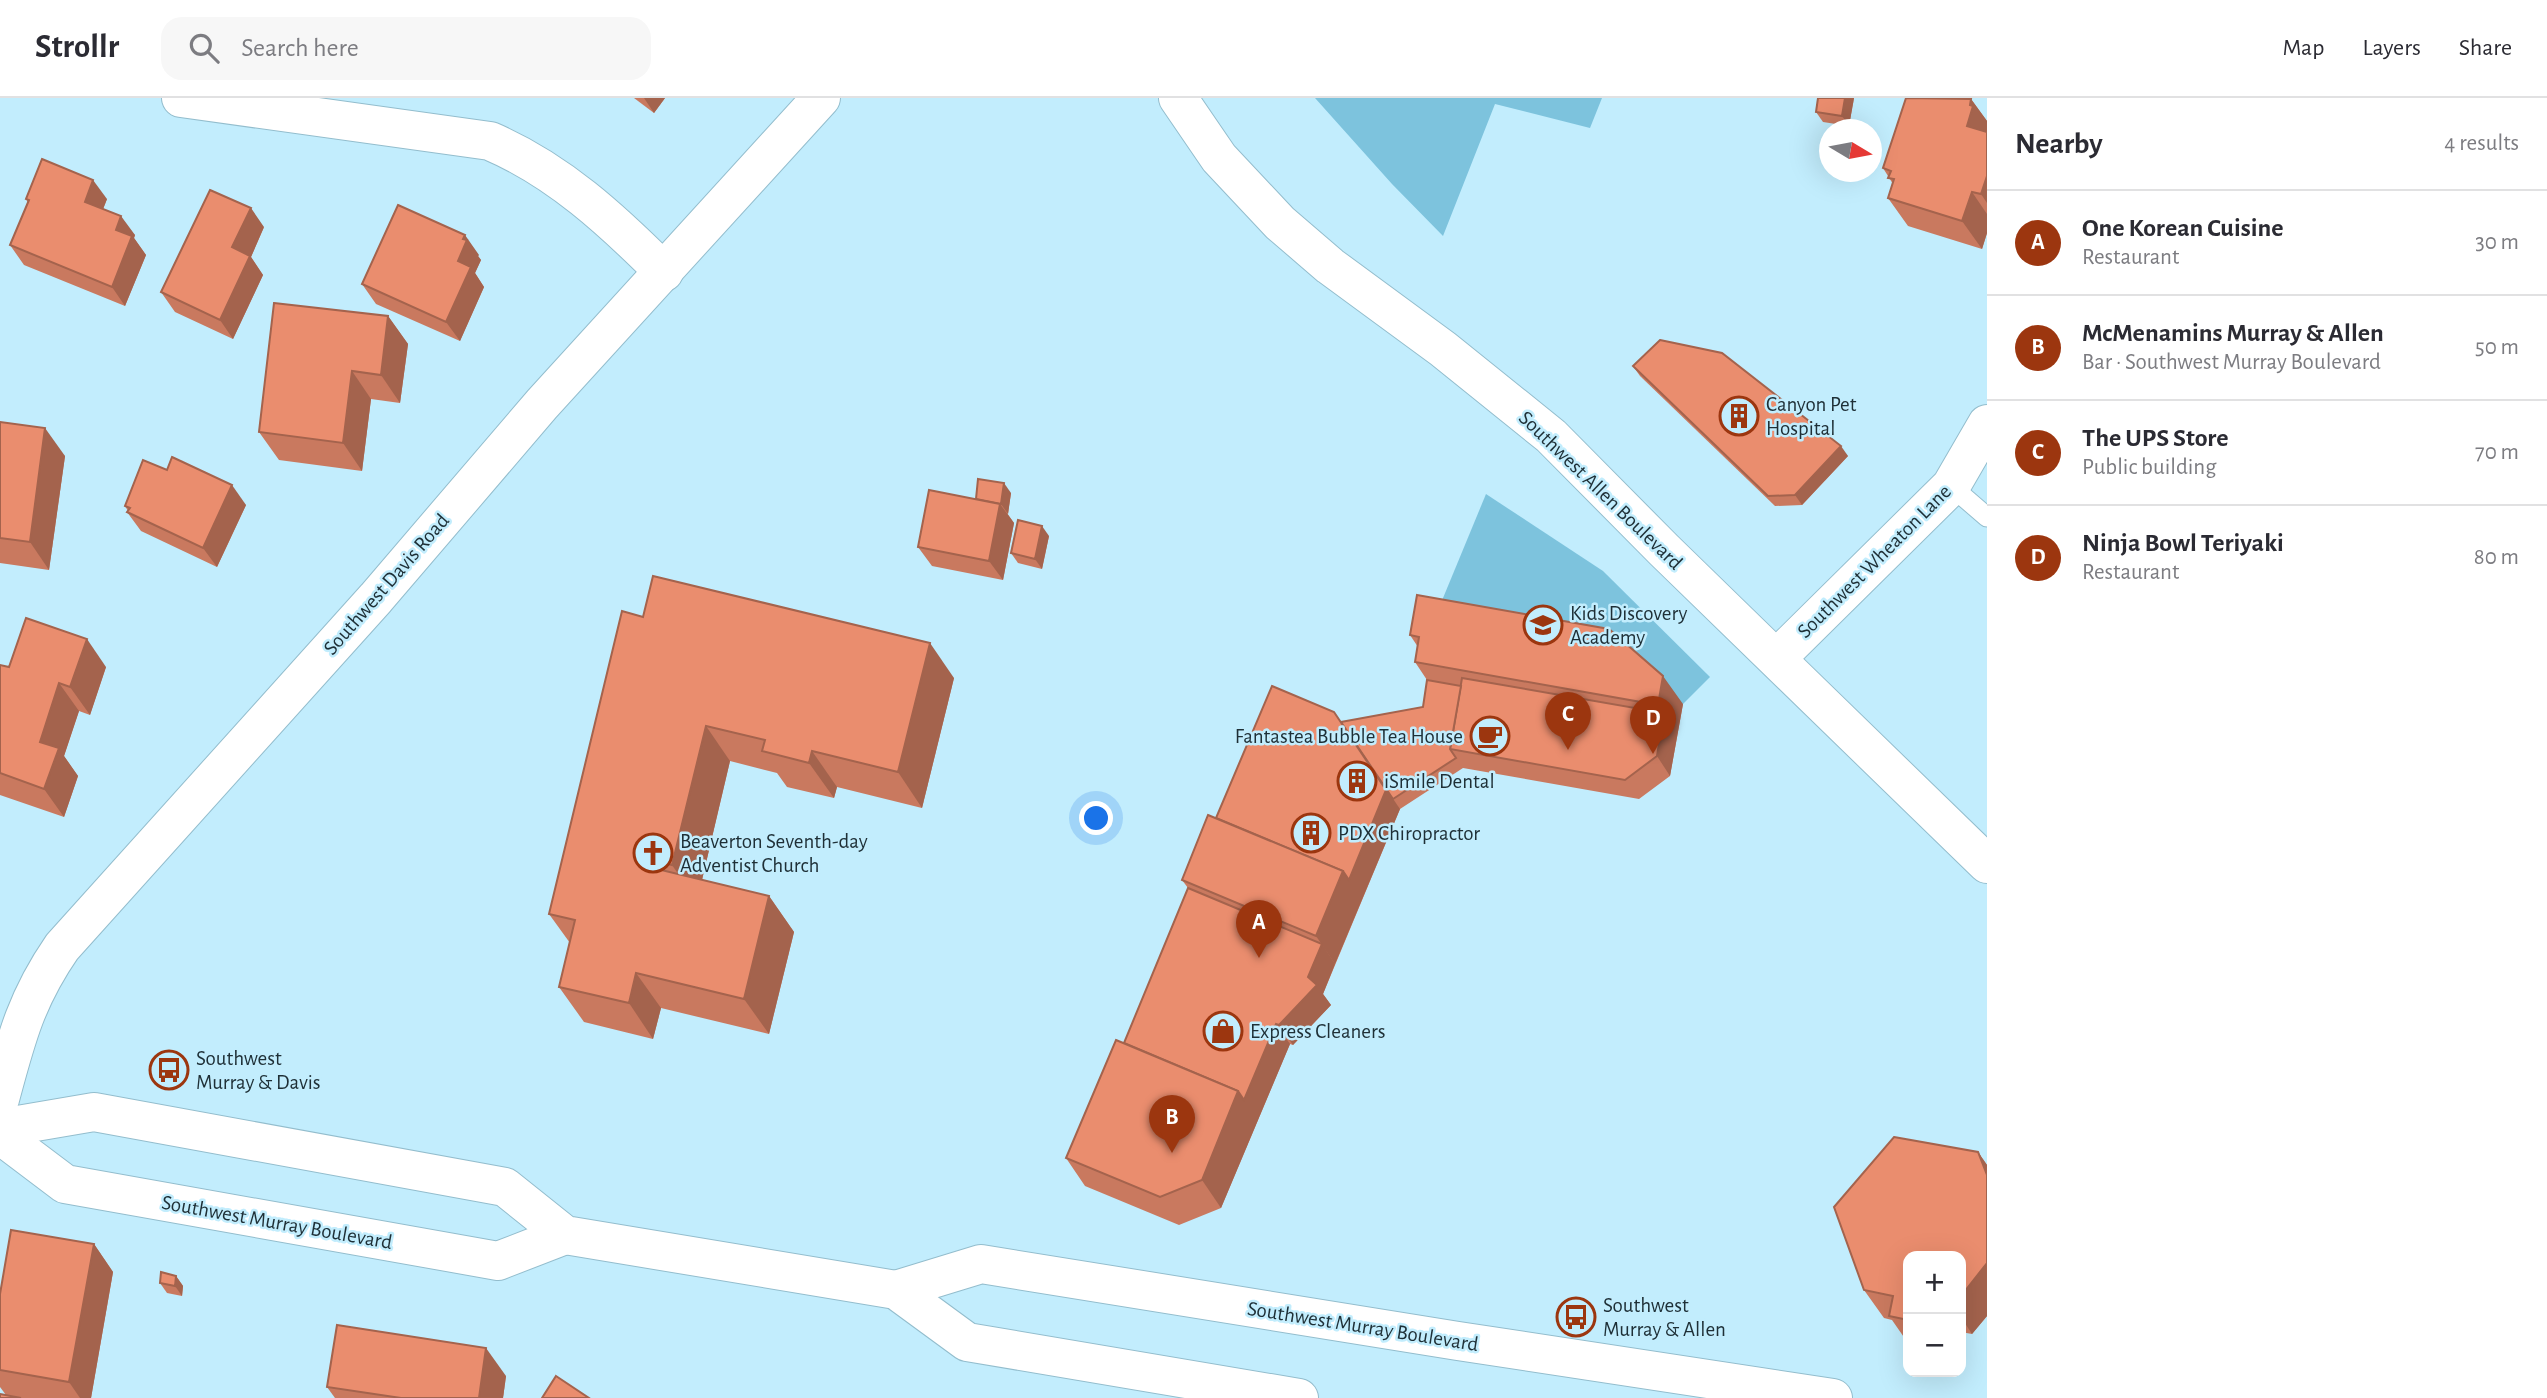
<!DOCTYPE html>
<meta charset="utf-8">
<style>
:root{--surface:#fff;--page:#f7f7f7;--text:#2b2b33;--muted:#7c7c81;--line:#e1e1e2;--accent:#9c360f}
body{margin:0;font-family:"Alegreya Sans",sans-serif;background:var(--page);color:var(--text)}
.controls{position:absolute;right:21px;bottom:21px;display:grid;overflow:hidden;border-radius:14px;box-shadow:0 7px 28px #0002}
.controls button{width:63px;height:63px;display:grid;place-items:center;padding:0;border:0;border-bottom:2px solid var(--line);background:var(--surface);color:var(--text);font:35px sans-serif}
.compass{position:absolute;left:1819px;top:21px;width:63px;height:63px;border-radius:50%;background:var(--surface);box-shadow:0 7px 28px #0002;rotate:100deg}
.you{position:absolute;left:1097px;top:721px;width:24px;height:24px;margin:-18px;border:5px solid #fff;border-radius:50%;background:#1a73e8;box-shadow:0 0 0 10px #1a73e833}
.badge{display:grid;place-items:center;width:46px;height:46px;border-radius:50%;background:var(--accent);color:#fff;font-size:23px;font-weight:700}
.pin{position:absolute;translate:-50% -58px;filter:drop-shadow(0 2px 4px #0008)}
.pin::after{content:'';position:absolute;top:37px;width:24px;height:21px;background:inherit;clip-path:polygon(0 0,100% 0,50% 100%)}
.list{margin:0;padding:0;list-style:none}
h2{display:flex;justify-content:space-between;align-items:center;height:91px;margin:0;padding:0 28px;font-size:30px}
h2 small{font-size:23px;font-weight:400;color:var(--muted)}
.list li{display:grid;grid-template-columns:46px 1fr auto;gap:21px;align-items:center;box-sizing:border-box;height:105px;padding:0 28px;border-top:2px solid var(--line)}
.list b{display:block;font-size:26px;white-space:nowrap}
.list p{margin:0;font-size:23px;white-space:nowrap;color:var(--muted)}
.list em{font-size:23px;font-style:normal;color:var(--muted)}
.icon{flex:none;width:38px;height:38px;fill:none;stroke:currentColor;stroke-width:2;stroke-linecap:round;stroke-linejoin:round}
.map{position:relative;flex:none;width:1987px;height:1300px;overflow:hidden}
header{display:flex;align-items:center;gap:42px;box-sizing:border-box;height:98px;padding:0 35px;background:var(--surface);border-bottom:2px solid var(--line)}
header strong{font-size:33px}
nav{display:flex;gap:38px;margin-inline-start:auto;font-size:24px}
.search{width:490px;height:63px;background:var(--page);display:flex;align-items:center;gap:18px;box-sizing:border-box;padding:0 24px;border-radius:21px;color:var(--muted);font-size:26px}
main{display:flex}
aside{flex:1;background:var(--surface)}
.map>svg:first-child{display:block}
.green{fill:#7dc3dd}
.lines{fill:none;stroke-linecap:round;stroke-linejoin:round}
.service-casing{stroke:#93bdcd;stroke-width:21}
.minor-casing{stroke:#93bdcd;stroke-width:40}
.tertiary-casing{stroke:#93bdcd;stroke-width:40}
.primary-casing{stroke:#93bdcd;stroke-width:40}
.service{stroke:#fff;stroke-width:19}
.minor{stroke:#fff;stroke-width:38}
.tertiary{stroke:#fff;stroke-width:38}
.primary{stroke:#fff;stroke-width:38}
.wall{fill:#c9795f}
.shaded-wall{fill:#a4634d}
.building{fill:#ea8d6e;stroke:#a4634d;stroke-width:2}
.labels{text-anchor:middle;stroke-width:5;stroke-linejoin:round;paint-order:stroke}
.poi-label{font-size:21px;fill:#1e2f36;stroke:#c2edfd;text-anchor:start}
.street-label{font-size:21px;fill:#1e2f36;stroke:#c2edfd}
</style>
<header>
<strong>Strollr</strong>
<div class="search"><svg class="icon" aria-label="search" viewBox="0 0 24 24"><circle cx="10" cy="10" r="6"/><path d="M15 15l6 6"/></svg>Search here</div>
<nav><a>Map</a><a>Layers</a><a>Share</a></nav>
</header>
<main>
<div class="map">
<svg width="1987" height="1300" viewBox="0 0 1987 1300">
<rect width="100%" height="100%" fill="#c2edfd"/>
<g class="green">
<path d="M1315,0H1602L1590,30L1495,6L1443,138L1392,86Z"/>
<path d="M1486,396L1603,473L1710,579L1683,606L1436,517Z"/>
</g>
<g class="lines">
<defs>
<path id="service" d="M1951,388L1987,419"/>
<g id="minor">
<path d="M181,0L490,43C558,72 612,122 664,174"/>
<path d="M1777,560L1951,388L1987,326"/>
</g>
<g id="tertiary">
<path d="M1178,0L1219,60L1280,125L1330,168L1443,251L1551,338L1664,452L1987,766"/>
<path d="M0,1001C16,941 26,901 62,849L376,500L542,306L821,0"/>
</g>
<g id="primary">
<path d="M0,1030L94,1014L505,1089L565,1137L896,1192L967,1244L1299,1300"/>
<path d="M0,1037L65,1086L498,1163L565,1137"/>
<path d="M896,1192L981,1166L1458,1243L1833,1300"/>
</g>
</defs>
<use href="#service" class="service-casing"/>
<use href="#minor" class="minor-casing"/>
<use href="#tertiary" class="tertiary-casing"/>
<use href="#primary" class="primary-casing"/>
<use href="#service" class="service"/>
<use href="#minor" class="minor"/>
<use href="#tertiary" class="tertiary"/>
<use href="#primary" class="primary"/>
</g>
<g class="wall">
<path d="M634,0H665L654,15Z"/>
<path d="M1854,0L1849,28L1823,24L1816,14Z"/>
<path d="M1971,1L1987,23V135L1982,151L1908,128L1888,100L1893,86L1883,70Z"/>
<path d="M26,101H107L103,111L135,137L134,140L146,157L125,208L24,167L10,147L28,105Z"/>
<path d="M264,129L251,159L263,177L233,241L175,214L161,194Z"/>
<path d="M479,157L478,158L481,162L475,175L484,189L460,243L376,206L362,186Z"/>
<path d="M388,218L408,246L400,305L371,301L362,373L279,362L259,334Z"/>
<path d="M1633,268L1848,358L1802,407L1775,408L1640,278Z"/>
<path d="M0,324L65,358L49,472L0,465Z"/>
<path d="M167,372L246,407L217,469L141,433L127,414L128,413L125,408Z"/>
<path d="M1011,395L1008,416L1007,415L1014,425L1003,482L932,468L918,449L976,401Z"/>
<path d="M1049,438L1042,471L1018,465L1011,455Z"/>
<path d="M1417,497L1683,606L1670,678L1639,701L1463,670L1400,711L1323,896L1331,907L1293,947L1290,946L1221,1110L1179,1127L1085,1088L1066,1060L1124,945L1188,790L1182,782L1216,720L1341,624L1423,609L1427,582L1415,564L1418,549L1410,537Z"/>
<path d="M643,519L954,580L922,710L837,689L834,700L787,689L777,675L730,663L702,782L769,798L794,834L769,936L661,910L653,941L584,924L559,889L570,845L549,816Z"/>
<path d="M0,567L9,569H106L90,617L79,613L64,658L78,678L64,719L0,697Z"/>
<path d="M1978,1054L1987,1067V1218L1972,1236L1961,1234V1158H1908V1245L1892,1222L1884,1220L1864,1192Z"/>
<path d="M94,1146L113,1174L91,1300H0L6,1297L0,1289V1196Z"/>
<path d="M176,1178L183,1188L182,1198L167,1195L160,1185Z"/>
<path d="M506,1278L503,1300H335L327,1289Z"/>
</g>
<g class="shaded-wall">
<path d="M644,0H665L654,15Z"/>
<path d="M1845,0H1854L1849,28L1842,18Z"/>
<path d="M1971,1L1987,23V56L1967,28L1970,7Z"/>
<path d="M1987,78V105L1981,96Z"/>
<path d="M93,82L107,101L98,124L85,104Z"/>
<path d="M1972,94L1987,116V135L1982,151L1962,123Z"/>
<path d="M251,110L264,129L251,159L263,177L233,241L220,222L232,149Z"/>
<path d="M121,118L135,137L134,140L146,157L125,208L112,189L116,132Z"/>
<path d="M465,137L479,157L478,158L481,162L475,175L484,189L460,243L446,224L463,141Z"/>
<path d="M388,218L408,246L400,305L381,277Z"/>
<path d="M352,273L371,301L362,373L343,345Z"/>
<path d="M45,330L65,358L49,472L30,444Z"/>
<path d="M1841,348L1848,358L1802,407L1795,397Z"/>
<path d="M1004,385L1011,395L1008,416L1001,406Z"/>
<path d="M232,387L246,407L217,469L203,450Z"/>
<path d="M1000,406L1014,425L1003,482L989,463Z"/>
<path d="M1042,428L1049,438L1042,471L1035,461Z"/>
<path d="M87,541L106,569L90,617L70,589Z"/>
<path d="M930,545L954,580L922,710L898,674Z"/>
<path d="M1663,578L1683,606L1670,678L1657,658L1664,615L1658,607Z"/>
<path d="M59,585L79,613L64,658L78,678L64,719L44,691L40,644Z"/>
<path d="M1334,614L1400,711L1335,866L1316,838Z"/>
<path d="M706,628L730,663L697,803L672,767Z"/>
<path d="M812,653L837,689L834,700L809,665Z"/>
<path d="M658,764L683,799L657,771Z"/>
<path d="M769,798L794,834L769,936L744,901Z"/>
<path d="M1322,846L1335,866L1323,896L1331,907L1293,947L1279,927L1308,879Z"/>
<path d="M636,875L661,910L653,941L629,905Z"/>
<path d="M1276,926L1290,946L1221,1110L1202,1082L1238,993Z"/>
<path d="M1978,1054L1987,1067V1077Z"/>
<path d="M94,1146L113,1174L91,1300H80L69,1284Z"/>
<path d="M1987,1165V1218L1972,1236L1961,1219V1198Z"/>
<path d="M176,1178L183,1188L182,1198L175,1188Z"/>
<path d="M486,1250L506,1278L503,1300H479Z"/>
</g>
<g class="building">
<path d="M1818,0H1845L1842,18L1816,14Z"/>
<path d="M1906,0L1971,1L1970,7L1973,8L1967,28L1987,34V78L1981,96L1972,94L1962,123L1888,100L1894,81L1888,80L1891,73L1883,70Z"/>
<path d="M42,61L93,82L85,104L121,118L116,132L132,138L112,189L10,147L29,102L26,101Z"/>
<path d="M210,92L251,110L232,149L250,158L220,222L161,194Z"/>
<path d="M398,107L465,137L463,141L467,142L458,163L471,169L446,224L362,186Z"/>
<path d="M274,205L388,218L381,277L352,273L343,345L259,334Z"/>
<path d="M1660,242L1722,255L1841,348L1795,397L1768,398L1633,268Z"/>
<path d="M0,324L45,330L30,444L0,440Z"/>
<path d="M172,359L232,387L203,450L127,414L130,410L125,408L143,362L167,372Z"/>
<path d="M978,381L1004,385L1001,406L976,401Z"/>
<path d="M929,392L1000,406L989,463L918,449Z"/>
<path d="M1018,422L1042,428L1035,461L1011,455Z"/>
<path d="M653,478L930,545L898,674L812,653L809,665L762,653L765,642L706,628L672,767L658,764L657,771L769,798L744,901L636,875L629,905L559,889L575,822L549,816L622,513L643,519Z"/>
<path d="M1417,497L1609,531L1663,578L1658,607L1415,564L1419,539L1410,537Z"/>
<path d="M26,520L87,541L70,589L59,585L40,644L59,650L44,691L0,675V567L9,569Z"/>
<path d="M1462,580L1664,615L1657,658L1625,682L1450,651Z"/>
<path d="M1427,582L1461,588L1450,651L1456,660L1393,701L1341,624L1423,609Z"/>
<path d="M1272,588L1334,614L1386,692L1349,782L1343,773L1216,720Z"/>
<path d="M1208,717L1343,773L1316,838L1182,782Z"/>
<path d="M1188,790L1322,846L1308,879L1317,887L1279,927L1276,926L1244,1002L1238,993L1124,945Z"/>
<path d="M1116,942L1238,993L1202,1082L1160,1099L1066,1060Z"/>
<path d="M1894,1039L1978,1054L1987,1077V1165L1961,1198V1158H1908V1222L1889,1218L1893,1198L1864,1192L1834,1109Z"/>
<path d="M11,1132L94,1146L69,1284L0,1272V1196Z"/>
<path d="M161,1174L176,1178L175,1188L160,1185Z"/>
<path d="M337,1227L486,1250L479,1300H401L327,1289Z"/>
<path d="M556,1278L589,1300H542Z"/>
<path d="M0,1296L21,1300H0Z"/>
</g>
<defs>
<symbol id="building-ring" viewBox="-11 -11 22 22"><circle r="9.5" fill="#c2edfd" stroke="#9c360f" stroke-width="1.5"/><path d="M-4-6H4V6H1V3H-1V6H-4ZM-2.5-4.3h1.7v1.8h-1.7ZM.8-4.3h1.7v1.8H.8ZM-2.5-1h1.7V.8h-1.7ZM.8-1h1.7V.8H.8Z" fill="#9c360f"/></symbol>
<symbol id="school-ring" viewBox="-11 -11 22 22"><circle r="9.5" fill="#c2edfd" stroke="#9c360f" stroke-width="1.5"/><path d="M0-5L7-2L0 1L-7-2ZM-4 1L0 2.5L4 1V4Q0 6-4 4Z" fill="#9c360f"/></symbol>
<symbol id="cafe-ring" viewBox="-11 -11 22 22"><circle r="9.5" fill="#c2edfd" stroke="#9c360f" stroke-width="1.5"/><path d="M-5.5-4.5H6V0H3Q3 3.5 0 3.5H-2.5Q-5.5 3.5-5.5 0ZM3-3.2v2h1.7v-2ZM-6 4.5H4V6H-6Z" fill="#9c360f"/></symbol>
<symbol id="church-ring" viewBox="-11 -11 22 22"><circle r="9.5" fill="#c2edfd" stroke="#9c360f" stroke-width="1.5"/><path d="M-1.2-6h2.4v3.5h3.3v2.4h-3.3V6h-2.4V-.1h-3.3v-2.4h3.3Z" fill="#9c360f"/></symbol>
<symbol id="shop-ring" viewBox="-11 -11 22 22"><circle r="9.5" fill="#c2edfd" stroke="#9c360f" stroke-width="1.5"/><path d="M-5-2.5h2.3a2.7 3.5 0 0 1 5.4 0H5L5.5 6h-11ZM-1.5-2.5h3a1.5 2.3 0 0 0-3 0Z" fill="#9c360f"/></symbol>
<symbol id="bus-ring" viewBox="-11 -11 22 22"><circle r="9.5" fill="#c2edfd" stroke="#9c360f" stroke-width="1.5"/><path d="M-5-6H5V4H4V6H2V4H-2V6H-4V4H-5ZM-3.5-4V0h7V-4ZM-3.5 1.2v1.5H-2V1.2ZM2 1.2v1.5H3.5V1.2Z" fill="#9c360f"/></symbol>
</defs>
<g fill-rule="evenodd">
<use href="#building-ring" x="1717" y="296" width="44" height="44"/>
<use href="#school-ring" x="1521" y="505" width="44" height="44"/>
<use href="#cafe-ring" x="1468" y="616" width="44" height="44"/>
<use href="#building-ring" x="1335" y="661" width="44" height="44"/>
<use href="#building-ring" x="1289" y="713" width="44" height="44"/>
<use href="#church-ring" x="631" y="733" width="44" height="44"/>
<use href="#shop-ring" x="1201" y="911" width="44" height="44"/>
<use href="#bus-ring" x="147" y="950" width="44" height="44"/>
<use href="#bus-ring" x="1554" y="1197" width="44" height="44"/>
</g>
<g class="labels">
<g class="poi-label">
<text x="1766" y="313">Canyon Pet<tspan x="1766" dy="24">Hospital</tspan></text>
<text x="1570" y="522">Kids Discovery<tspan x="1570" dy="24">Academy</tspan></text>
<text x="1463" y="645" text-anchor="end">Fantastea Bubble Tea House</text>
<text x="1384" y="690">iSmile Dental</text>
<text x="1338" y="742">PDX Chiropractor</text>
<text x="680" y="750">Beaverton Seventh-day<tspan x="680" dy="24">Adventist Church</tspan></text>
<text x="1250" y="940">Express Cleaners</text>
<text x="196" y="967">Southwest<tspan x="196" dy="24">Murray &amp; Davis</tspan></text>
<text x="1603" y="1214">Southwest<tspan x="1603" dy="24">Murray &amp; Allen</tspan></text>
</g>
<g class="street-label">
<text transform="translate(1601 392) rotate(44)" y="7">Southwest Allen Boulevard</text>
<text transform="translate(1874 463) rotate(-45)" y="7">Southwest Wheaton Lane</text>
<text transform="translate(386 486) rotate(-49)" y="7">Southwest Davis Road</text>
<text transform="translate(277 1124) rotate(10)" y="7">Southwest Murray Boulevard</text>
<text transform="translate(1363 1228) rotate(9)" y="7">Southwest Murray Boulevard</text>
</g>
</g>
</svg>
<div class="controls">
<button>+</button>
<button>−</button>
</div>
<svg class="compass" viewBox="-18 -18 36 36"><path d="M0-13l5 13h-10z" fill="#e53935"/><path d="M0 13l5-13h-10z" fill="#7c7c81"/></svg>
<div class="you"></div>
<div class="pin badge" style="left:1259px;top:860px">A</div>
<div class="pin badge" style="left:1172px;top:1055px">B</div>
<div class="pin badge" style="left:1568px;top:652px">C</div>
<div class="pin badge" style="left:1653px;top:656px">D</div>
</div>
<aside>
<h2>Nearby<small>4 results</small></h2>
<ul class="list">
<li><span class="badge">A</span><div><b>One Korean Cuisine</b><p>Restaurant</p></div><em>30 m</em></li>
<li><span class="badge">B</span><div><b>McMenamins Murray &amp; Allen</b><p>Bar · Southwest Murray Boulevard</p></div><em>50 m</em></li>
<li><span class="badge">C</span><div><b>The UPS Store</b><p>Public building</p></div><em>70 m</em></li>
<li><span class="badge">D</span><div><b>Ninja Bowl Teriyaki</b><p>Restaurant</p></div><em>80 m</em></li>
</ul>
</aside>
</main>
